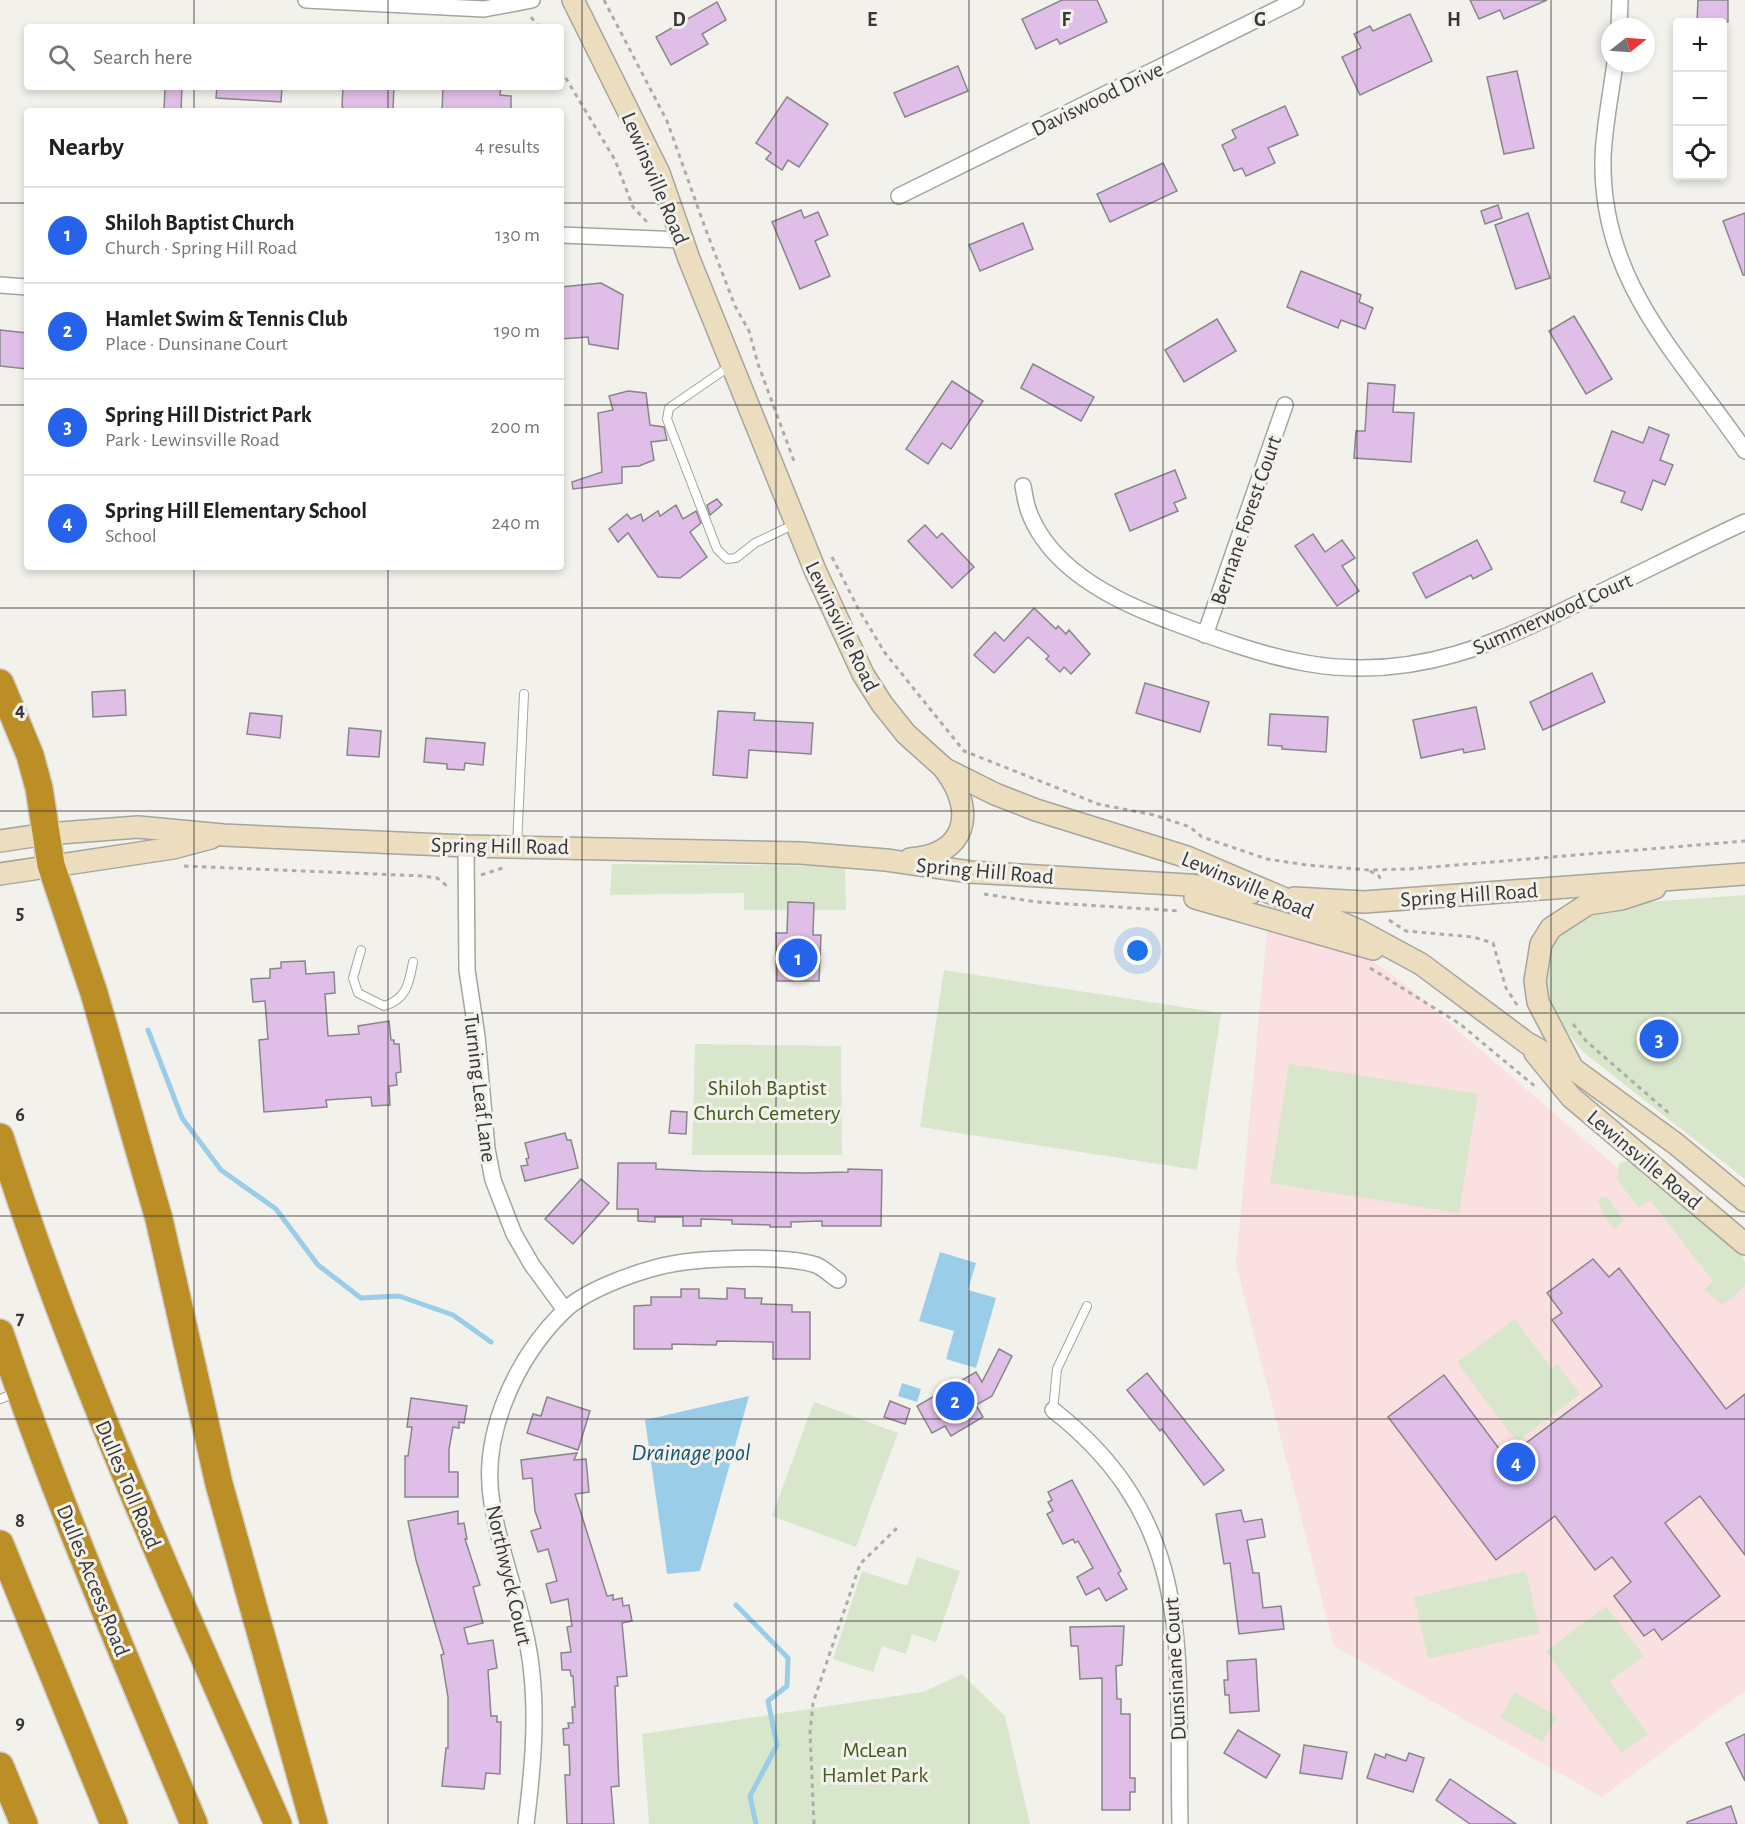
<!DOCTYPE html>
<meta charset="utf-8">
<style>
:root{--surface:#fff;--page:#f6f6f6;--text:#202124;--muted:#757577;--line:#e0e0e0;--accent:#2563eb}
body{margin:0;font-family:"Alegreya Sans",sans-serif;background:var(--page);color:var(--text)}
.controls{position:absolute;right:18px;top:18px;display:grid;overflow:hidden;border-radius:6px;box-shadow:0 3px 9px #0003}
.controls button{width:54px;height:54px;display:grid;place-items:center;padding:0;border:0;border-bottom:2px solid var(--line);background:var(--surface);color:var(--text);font:30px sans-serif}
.compass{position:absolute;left:1601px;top:18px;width:54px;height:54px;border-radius:50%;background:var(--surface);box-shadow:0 3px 9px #0003;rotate:73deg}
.you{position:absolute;left:1138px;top:951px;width:21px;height:21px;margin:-15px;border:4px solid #fff;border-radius:50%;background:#1a73e8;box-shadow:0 0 0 9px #1a73e833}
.badge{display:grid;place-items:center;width:39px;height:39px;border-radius:50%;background:var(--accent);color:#fff;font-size:20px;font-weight:700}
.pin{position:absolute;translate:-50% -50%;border:3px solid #fff;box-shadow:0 2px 6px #0006}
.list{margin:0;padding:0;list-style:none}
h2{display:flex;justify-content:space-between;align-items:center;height:78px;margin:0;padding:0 24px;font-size:26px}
h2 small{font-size:20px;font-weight:400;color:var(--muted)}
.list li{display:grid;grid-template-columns:39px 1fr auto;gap:18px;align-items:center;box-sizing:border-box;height:96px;padding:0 24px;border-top:2px solid var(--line)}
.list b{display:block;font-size:22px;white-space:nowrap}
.list p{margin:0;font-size:20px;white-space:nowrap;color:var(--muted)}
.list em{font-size:20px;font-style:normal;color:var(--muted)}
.icon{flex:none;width:33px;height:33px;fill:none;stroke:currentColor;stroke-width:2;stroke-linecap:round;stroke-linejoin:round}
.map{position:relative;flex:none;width:1745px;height:1824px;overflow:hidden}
.search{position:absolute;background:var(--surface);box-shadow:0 3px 9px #0003;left:24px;top:24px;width:540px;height:66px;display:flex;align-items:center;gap:15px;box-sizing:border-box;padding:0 21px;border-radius:6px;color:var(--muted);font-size:22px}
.panel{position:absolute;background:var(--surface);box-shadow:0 3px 9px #0003;left:24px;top:108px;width:540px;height:462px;border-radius:6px}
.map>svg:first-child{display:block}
.education{fill:#fbe0e2}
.green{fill:#d8e6cb}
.water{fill:#9acde8}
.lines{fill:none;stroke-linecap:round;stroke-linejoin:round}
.stream{stroke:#9acde8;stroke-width:5}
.building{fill:#dfbfe7;stroke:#89868a;stroke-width:1.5}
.service-casing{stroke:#a5a49e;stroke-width:10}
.minor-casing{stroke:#a5a49e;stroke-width:18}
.secondary-casing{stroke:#a5a49e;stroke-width:24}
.motorway-casing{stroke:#cfcfcf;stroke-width:30}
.path{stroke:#aeaca8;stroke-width:3;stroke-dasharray:4.5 4.5;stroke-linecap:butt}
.service{stroke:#fff;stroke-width:8}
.minor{stroke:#fff;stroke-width:15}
.secondary{stroke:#ebddbe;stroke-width:21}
.motorway{stroke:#bb8e26;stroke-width:27}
.grid{fill:none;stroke:#383735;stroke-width:1.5;stroke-opacity:0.55}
.labels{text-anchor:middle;stroke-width:6;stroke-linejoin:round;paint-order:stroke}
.street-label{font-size:22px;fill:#383735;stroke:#f3f1ec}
.park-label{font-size:22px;fill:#415c1d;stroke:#f3f1ec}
.water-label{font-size:24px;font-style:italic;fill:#165570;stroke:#f3f1ec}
.grid-label{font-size:20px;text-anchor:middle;font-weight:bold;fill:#383735;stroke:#f3f1ec;stroke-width:6;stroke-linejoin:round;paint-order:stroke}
</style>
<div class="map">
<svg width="1745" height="1824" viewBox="0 0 1745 1824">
<rect width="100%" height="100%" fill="#f3f1ec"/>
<path class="education" d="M1269,909L1366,956L1402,982L1745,1278V1691L1602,1797L1334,1646L1236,1264Z"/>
<g class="green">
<path d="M612,864L845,866L846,910H744V893L610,895Z"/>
<path d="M1745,895V1179L1583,1052L1550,1010L1541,980L1542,964L1562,927L1604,905Z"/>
<path d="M944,970L1221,1013L1197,1170L920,1127Z"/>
<path d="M695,1044L841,1046L842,1155H692Z"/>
<path d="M1289,1064L1478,1094L1459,1213L1270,1183Z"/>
<path d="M1629,1161L1741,1251L1745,1263V1285L1732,1299L1722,1304L1704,1290L1713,1281L1650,1200L1639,1208L1617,1180L1619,1163Z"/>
<path d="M1601,1197H1607L1624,1220L1615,1229L1605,1218L1598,1201Z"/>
<path d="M1515,1319L1552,1369L1557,1364L1580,1394L1517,1442L1457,1362Z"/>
<path d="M814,1402L898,1433L856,1547L772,1516Z"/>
<path d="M917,1557L960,1571L936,1642L912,1634L906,1654L882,1646L873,1672L833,1659L862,1571L907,1586Z"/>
<path d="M1526,1571L1540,1633L1428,1659L1414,1597Z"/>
<path d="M1606,1606L1644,1656L1609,1681L1648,1734L1622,1753L1546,1651Z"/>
<path d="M962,1674L1005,1716L1030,1824H649L642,1734L923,1692Z"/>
<path d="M1515,1692L1557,1717L1542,1742L1500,1717Z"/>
</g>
<g class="water">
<path d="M940,1252L976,1263L968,1290L996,1298L976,1368L946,1359L954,1331L919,1321Z"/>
<path d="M902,1383L921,1389L917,1402L898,1396Z"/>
<path d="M749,1396L700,1571L667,1574L645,1420Z"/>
</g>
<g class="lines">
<g class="stream">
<path d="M148,1030L182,1118L221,1170L276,1209L318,1265L361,1298L399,1296L453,1315L491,1342"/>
<path d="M736,1605L788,1658L787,1686L768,1701L777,1745L750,1796L756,1824"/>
</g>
</g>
<g class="building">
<path d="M1062,0H1097L1107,22L1060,44L1057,39L1036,49L1022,19Z"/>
<path d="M1470,0H1547L1504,19L1500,10L1479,19Z"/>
<path d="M1698,0H1728V22H1697Z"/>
<path d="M717,2L726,20L702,34L708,44L671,65L656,37Z"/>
<path d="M1410,14L1432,61L1360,95L1342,57L1361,48L1354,34L1370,26L1373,31Z"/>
<path d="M958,66L968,91L905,117L894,93Z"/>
<path d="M1517,71L1534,148L1504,154L1487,77Z"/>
<path d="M165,87H182L181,111H164Z"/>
<path d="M217,87H282L281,102L216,98Z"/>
<path d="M343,87H394L393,109L346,111L342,106Z"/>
<path d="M443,87H501L500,95L511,96V111H442Z"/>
<path d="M787,97L828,124L799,167L788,160L782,170L766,159L771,153L756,143Z"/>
<path d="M1285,106L1298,135L1268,148L1275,163L1246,176L1242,168L1234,171L1222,145L1236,138L1232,130Z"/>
<path d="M1163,163L1177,191L1110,222L1097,194Z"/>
<path d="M1498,205L1502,218L1485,224L1481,211Z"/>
<path d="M801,210L804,218L818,212L828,235L815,241L830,276L800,289L772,222Z"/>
<path d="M1528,213L1550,278L1516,289L1495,225Z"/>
<path d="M1745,213V275H1743L1723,221Z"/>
<path d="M1023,223L1033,249L980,271L969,245Z"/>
<path d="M1301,271L1361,295L1359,302L1373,308L1365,329L1341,320L1338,328L1287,307Z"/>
<path d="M601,283L623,295L618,349L589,344L588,337L561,339V287Z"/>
<path d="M1574,316L1612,379L1586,394L1549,331Z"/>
<path d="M1217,319L1236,351L1184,382L1165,350Z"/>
<path d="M0,330L27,333V369L0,366Z"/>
<path d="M1033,364L1094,397L1081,421L1021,388Z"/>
<path d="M952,381L983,401L951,449L942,443L928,464L906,449Z"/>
<path d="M1368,383L1395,385L1393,412L1414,413L1411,462L1354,458L1356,431H1365Z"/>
<path d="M628,391L646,393L650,425L664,427L667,440L651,442L654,460L639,466L622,467V483L573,489L572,482L602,472L598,413L613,410L609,396Z"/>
<path d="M1649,427L1669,435L1660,460L1673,465L1665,485L1653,480L1642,510L1621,502L1625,492L1594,481L1612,431L1643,443Z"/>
<path d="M1175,470L1186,498L1174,503L1178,511L1130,531L1115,494Z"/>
<path d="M717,499L722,505L710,515L707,505Z"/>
<path d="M676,505L683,519L696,511L701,523L690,532L707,557L680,578L658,577L628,533L618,542L609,529L627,514L631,519L641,514L643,521L658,511L660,516Z"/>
<path d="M925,525L937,538L942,533L974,567L952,588L908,541Z"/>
<path d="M1313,534L1325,552L1342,540L1355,558L1342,566L1359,591L1337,606L1295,546Z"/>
<path d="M1477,540L1492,569L1473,579L1471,575L1426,598L1413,573Z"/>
<path d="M1034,608L1056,629L1058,626L1066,634L1069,630L1090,654L1071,674L1064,667L1060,672L1046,659L1049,656L1028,637L994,673L974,655L995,632L1004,641Z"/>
<path d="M1592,673L1605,702L1543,730L1530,702Z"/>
<path d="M1145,683L1209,702L1200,732L1136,713Z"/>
<path d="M125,690L126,715L93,717L92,692Z"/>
<path d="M1476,707L1485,749L1464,753L1463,749L1421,758L1413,720Z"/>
<path d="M718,711L755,713L754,720L813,723L811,754L749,750L747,778L713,775Z"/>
<path d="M250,713L282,716L280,738L247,734Z"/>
<path d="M1270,714L1328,717L1326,752L1282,749V746L1268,745Z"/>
<path d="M349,728L381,731L379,757L347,755Z"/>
<path d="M426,738L485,743L483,765L465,763L464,770L447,769V764L424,762Z"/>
<path d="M788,902L814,903L813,935H821L819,981H777L776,933H787Z"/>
<path d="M305,961L306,974L334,972L335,993L325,994L328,1036L359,1034L358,1026L389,1021L391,1040H394V1044H399L401,1072L396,1073L397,1085L389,1086L390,1105L372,1106L371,1097L326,1100L327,1107L264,1112L259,1040L268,1039L265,1001L253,1002L251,979L270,978V969L281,968V962Z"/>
<path d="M671,1111L687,1112L686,1134L669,1133Z"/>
<path d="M565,1133L567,1140H571L578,1168L525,1181L521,1166L528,1165L526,1159L529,1158L525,1143Z"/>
<path d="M618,1163H656V1169L702,1171L806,1173L848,1172V1169L882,1170L881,1226H822V1221L791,1222V1227H770V1225L732,1224V1220L701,1219V1226H683V1217H655V1222L638,1221V1209H617Z"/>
<path d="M581,1179L609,1203L573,1244L545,1219Z"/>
<path d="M1593,1259L1609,1277L1619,1268L1726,1409L1745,1394V1555L1700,1496L1665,1523L1720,1596L1662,1640L1654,1629L1644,1636L1614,1596L1631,1582L1612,1557L1595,1570L1555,1516L1496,1560L1388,1417L1444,1375L1506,1458L1602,1386L1552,1320L1562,1313L1547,1293Z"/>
<path d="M727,1288L745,1289V1298H762L761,1304L792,1305V1312H810V1359H773V1342L717,1341L716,1345L672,1344V1349H634V1306L651,1305V1297H681V1289H699V1298L727,1299Z"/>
<path d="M999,1349L1012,1356L992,1396L976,1405L983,1417L951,1436L945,1426L932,1433L917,1406L976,1372L982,1382Z"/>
<path d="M1147,1373L1224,1470L1204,1485L1162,1429L1160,1431L1127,1390Z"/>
<path d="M547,1397L590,1411L578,1450L527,1433L533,1414L541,1416Z"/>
<path d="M411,1398L467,1406L464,1423L459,1422V1428L453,1427L449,1449V1472H458V1497H405V1456H408L412,1427H407Z"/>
<path d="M890,1401L910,1409L905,1424L884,1417Z"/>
<path d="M577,1453L574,1460L586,1459L589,1492L575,1494L607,1596L613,1595V1600L622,1598L623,1606L629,1605L632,1621L622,1623L627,1676L617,1677L618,1686H615L619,1786L611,1787L614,1824H567L565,1775H570L569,1745H564L563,1729L569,1728L568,1723H573L572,1707H575L573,1676H571L570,1670H562L561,1653L571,1652L567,1627L572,1626L568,1599L551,1603L546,1584L557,1581L548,1549L538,1552L531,1531L541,1528L535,1511L532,1478L523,1479L521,1460Z"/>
<path d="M1072,1480L1121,1571L1118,1573L1127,1589L1106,1601L1099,1588L1086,1595L1077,1577L1093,1568L1078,1541L1075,1543L1073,1539L1063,1544L1047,1514L1053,1511L1048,1502L1052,1500L1048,1492Z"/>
<path d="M1241,1510L1244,1522L1262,1519L1265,1537L1247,1540L1253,1573H1259L1263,1608L1281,1606L1284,1629L1239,1634L1230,1563L1224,1564L1216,1514Z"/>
<path d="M458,1511V1524L464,1523L467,1539H465L480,1585L473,1587L483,1623L464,1628L468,1644L493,1640L497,1668L488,1670L491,1716H497V1722H501L500,1774L486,1773L484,1789L442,1786L446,1748H448V1697L441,1655L444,1654L416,1560L408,1521Z"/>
<path d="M1124,1626L1122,1665L1116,1666L1117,1699H1121V1714H1130V1778H1135V1792H1130V1810H1102V1678L1080,1679L1078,1646H1071L1070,1627Z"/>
<path d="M1256,1659L1259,1711L1230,1713L1229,1695H1225L1224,1680H1228L1227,1661Z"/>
<path d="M1238,1730L1280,1755L1266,1778L1224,1753Z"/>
<path d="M1745,1734V1781L1726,1743Z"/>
<path d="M1304,1745L1347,1752L1342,1779L1300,1773Z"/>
<path d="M1409,1753L1424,1758L1413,1792L1367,1778L1375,1754L1385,1758L1386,1754L1406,1761Z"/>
<path d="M1450,1779L1516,1824H1470L1436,1800Z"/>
<path d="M1731,1806L1737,1824H1687V1822Z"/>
</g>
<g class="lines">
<defs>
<g id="service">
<path d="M730,366L669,408L667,419L717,549L727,559L736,558L755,543L795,524"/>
<path d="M517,845L524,694"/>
<path d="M361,950L353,978L358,993L384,1006C407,999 409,983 413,962"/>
<path d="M0,1399L15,1393"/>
<path d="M1053,1410L1057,1369L1087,1306"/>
</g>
<g id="minor">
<path d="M306,0L484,9L532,0"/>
<path d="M1619,27L1620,0"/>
<path d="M1615,63C1611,94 1604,127 1603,158C1600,283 1681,357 1745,451"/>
<path d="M899,196L1296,0"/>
<path d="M561,235L682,240"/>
<path d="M0,285L27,287"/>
<path d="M1023,486C1025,496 1026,507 1031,517C1053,568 1109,598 1159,617C1207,635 1255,654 1305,663C1415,683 1500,642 1595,595C1645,571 1695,545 1745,522"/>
<path d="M1205,635L1285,405"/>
<path d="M466,846L467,970L477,1036L487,1149L493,1180L514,1234L532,1265L565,1310"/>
<path d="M1053,1410C1200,1525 1176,1657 1180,1824"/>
<path d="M526,1824C532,1775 537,1724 532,1675C527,1616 501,1561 492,1503C480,1435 516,1358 564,1311C584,1291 631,1274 658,1267C691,1258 784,1254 816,1265C824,1268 831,1276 838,1280"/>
</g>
<g id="secondary">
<path d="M573,0L659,173L689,259L815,570L863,674L882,704L906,734L945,769L995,794L1036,810L1187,857L1360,931L1421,964L1527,1043L1572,1068L1676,1144L1745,1201"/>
<path d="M0,841L47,834L138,827L223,835L466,846L801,853L886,860L970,872L1189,885L1251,893"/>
<path d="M910,859C966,855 977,812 945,770"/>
<path d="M0,874L173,848L211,838"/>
<path d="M1195,898L1373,949"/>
<path d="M1294,898L1364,902L1745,874"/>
<path d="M1535,1053L1571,1097L1745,1244"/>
<path d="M1572,1067L1538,1002L1535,981L1541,944L1551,928L1588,904L1621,899L1655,888"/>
</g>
<g id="motorway">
<path d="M0,683L30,755L39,788L51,865L94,993L159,1219L219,1484L314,1824"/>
<path d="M0,1137C75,1373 178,1598 278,1824"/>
<path d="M0,1333C56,1500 127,1662 194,1824"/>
<path d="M0,1544L114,1824"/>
<path d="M0,1766L24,1824"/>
</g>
</defs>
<use href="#service" class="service-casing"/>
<use href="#minor" class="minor-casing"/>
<use href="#secondary" class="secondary-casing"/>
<use href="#motorway" class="motorway-casing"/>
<g class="path">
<path d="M604,0L667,121L707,233L735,306L749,331L758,364L794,461"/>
<path d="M531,17L539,27"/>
<path d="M561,70L615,160L633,207L648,223"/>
<path d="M832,557L859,610L885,653L964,751L1098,804L1154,815L1190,827L1202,837L1267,859L1307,865L1369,870L1408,869L1745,841"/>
<path d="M184,866L423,876L437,878L446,885L451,883"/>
<path d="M1370,871L1379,876L1382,883"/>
<path d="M481,875L506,867"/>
<path d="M984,894L1037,902L1181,911"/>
<path d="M1389,920L1406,931L1473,937L1493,943L1506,988L1519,1008"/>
<path d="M1370,968L1460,1024L1537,1088"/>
<path d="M1573,1024L1586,1041L1671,1115"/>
<path d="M814,1824L810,1733L813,1703L860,1564L898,1527"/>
</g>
<use href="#service" class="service"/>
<use href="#minor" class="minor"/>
<use href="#secondary" class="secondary"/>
<use href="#motorway" class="motorway"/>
</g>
<path class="grid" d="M194,0V27M388,0V27M582,0V1824M776,0V1824M969,0V1824M1163,0V1824M1357,0V1824M1551,0V1824M194,87V111M388,87V111M0,203H27M561,203H1745M0,405H27M561,405H1745M194,567V1824M388,567V1824M0,608H1745M0,811H1745M0,1013H1745M0,1216H1745M0,1419H1745M0,1621H1745"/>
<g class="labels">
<g class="street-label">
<text transform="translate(1097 98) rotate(-26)" y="8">Daviswood Drive</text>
<text transform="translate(656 178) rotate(67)" y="8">Lewinsville Road</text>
<text transform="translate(1245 520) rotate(-71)" y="8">Bernane Forest Court</text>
<text transform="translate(1552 613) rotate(-24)" y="8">Summerwood Court</text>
<text transform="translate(843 626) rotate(64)" y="8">Lewinsville Road</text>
<text transform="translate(500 845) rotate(1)" y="8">Spring Hill Road</text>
<text transform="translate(985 870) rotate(5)" y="8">Spring Hill Road</text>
<text transform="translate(1248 884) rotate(23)" y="8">Lewinsville Road</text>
<text transform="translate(1469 894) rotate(-4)" y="8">Spring Hill Road</text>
<text transform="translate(481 1088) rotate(83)" y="8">Turning Leaf Lane</text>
<text transform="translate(1645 1159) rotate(40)" y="8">Lewinsville Road</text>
<text transform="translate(129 1484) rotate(67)" y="8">Dulles Toll Road</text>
<text transform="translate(510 1575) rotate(77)" y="8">Northwyck Court</text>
<text transform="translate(94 1580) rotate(68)" y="8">Dulles Access Road</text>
<text transform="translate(1174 1669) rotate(-93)" y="8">Dunsinane Court</text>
</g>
<g class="park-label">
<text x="767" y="1095">Shiloh Baptist<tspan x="767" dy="25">Church Cemetery</tspan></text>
<text x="875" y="1757">McLean<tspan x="875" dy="25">Hamlet Park</tspan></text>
</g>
<g class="water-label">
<text x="691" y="1460">Drainage pool</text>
</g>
</g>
<g class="grid-label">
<text x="679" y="26">D</text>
<text x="872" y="26">E</text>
<text x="1066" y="26">F</text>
<text x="1260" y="26">G</text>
<text x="1454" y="26">H</text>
<text x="20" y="716">4</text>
<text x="20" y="919">5</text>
<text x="20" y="1121">6</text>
<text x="20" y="1324">7</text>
<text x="20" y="1527">8</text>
<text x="20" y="1729">9</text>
</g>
</svg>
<div class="controls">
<button>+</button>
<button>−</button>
<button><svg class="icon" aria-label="locate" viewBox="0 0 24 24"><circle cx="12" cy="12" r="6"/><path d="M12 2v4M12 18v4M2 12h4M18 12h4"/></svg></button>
</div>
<svg class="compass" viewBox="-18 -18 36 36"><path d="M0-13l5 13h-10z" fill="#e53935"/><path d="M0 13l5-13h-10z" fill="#757577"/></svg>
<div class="you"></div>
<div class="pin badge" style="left:798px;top:958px">1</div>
<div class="pin badge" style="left:955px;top:1401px">2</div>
<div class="pin badge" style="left:1659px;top:1039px">3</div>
<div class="pin badge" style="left:1516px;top:1462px">4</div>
<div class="search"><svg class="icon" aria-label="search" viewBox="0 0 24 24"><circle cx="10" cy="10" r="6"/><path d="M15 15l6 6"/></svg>Search here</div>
<section class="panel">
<h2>Nearby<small>4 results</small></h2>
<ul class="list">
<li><span class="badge">1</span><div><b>Shiloh Baptist Church</b><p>Church · Spring Hill Road</p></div><em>130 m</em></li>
<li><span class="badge">2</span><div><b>Hamlet Swim &amp; Tennis Club</b><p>Place · Dunsinane Court</p></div><em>190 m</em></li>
<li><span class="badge">3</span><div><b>Spring Hill District Park</b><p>Park · Lewinsville Road</p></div><em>200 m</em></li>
<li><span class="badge">4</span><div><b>Spring Hill Elementary School</b><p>School</p></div><em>240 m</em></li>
</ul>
</section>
</div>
